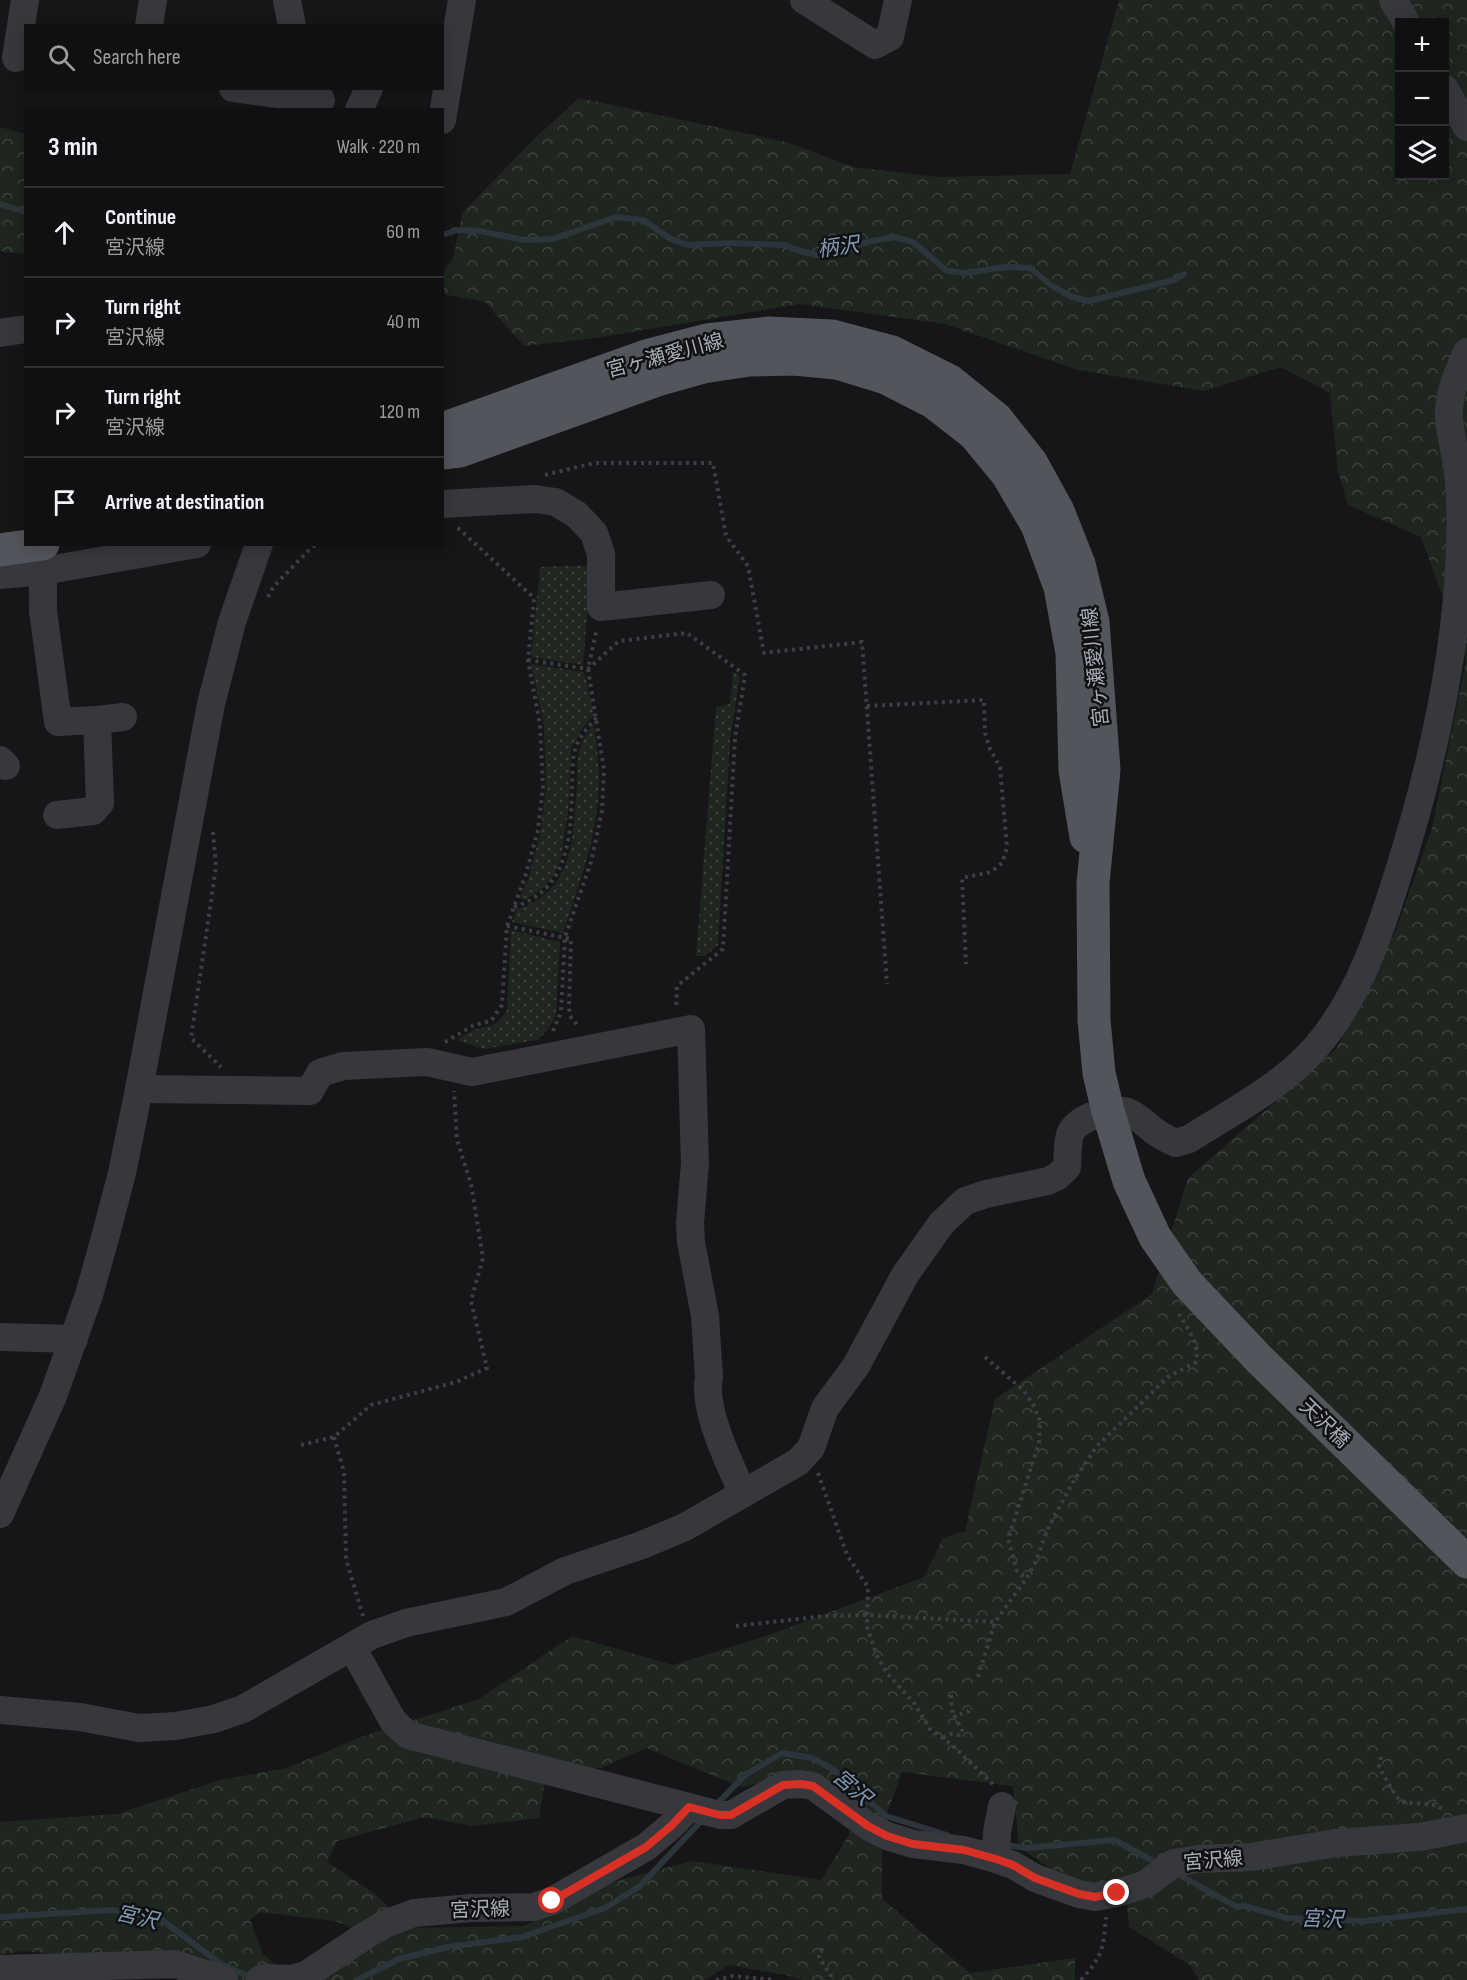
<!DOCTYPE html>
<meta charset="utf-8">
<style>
:root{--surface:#101012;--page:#19191b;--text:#f1f3f6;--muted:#9c9d9f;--line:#303032}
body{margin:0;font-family:"Sofia Sans Condensed","Noto Sans JP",sans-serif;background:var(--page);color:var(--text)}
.controls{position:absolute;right:18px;top:18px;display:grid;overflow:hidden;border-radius:0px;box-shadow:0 3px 15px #0003}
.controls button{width:54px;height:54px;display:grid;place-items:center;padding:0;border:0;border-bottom:2px solid var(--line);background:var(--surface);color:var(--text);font:30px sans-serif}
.stop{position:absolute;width:18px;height:18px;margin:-14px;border:4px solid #d93025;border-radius:50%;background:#fff}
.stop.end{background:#d93025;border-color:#fff;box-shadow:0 2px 6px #0008}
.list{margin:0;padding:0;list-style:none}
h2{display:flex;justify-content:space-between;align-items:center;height:78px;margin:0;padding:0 24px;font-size:26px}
h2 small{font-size:20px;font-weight:400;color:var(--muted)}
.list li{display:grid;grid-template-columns:39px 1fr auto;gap:18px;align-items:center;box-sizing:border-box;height:90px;padding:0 24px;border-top:2px solid var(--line)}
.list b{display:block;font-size:22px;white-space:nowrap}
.list p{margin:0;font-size:20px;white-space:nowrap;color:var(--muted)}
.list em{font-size:20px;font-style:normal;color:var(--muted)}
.icon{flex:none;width:33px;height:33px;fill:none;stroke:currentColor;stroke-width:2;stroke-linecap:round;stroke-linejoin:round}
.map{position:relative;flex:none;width:1467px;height:1980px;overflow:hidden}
.search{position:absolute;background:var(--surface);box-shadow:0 3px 15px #0003;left:24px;top:24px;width:420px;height:66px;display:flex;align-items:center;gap:15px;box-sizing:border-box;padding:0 21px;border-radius:0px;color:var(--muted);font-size:22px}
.panel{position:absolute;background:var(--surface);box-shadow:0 3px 15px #0003;left:24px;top:108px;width:420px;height:438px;border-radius:0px}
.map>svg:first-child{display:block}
.grass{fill:url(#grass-dots)}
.forest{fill:url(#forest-crowns);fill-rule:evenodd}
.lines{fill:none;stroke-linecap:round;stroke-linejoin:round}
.stream{stroke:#2c353c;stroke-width:6}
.path{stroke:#3d3f44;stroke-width:4;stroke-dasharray:3 4.5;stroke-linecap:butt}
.minor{stroke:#37383d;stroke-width:28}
.major{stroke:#53555c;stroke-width:33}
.route{stroke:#d93025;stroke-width:8}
.labels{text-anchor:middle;stroke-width:5;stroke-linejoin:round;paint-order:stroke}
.street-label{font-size:20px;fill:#a8adb8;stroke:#111113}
.water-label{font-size:21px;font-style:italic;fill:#7f9bb3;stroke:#111113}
</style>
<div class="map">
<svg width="1467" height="1980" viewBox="0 0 1467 1980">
<defs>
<pattern id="grass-dots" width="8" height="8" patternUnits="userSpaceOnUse" patternTransform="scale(1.5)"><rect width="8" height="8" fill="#1e261f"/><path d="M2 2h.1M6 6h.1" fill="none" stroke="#3c433d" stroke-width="1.8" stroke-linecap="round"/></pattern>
<pattern id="forest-crowns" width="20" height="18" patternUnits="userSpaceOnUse" patternTransform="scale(1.5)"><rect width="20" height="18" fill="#1e261f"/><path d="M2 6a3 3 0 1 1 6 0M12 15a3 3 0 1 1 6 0" fill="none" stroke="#3c433d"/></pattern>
</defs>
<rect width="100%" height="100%" fill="#161618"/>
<g class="grass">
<path d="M591,565L583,665L531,657L540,567Z"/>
<path d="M531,664L584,672L594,715L582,729L571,749L568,813L561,858L553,877L540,891L525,900L520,898L528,880L541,831L546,787L544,724Z"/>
<path d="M733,672L740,676L730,740L718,945L705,956H696L716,707L730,704Z"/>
<path d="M594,726C598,754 601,781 597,809C592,852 576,893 563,933L512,922L517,909C577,891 573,832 577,780C577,770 577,758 580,748C582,741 587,734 591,727Z"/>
<path d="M511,930L560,942L556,1013C552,1025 546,1033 537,1040L484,1049L457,1040L473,1030L496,1024L507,1011Z"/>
</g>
<g class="forest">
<path d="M1119,0H1467V1980H1199L1190,1965L1129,1927L1125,1886L1096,1884L1053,1870L1019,1847L1013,1786L902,1772L882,1827V1899L970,1973L1075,1958V1980H802L786,1975L729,1965L704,1980H309L361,1947L408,1928L524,1926L619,1880L693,1861L821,1880L849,1835V1795L814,1773L741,1787L646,1748L601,1768L547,1767L539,1818L472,1826L425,1817L337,1841L327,1862L374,1893L393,1911L361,1931L335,1921L260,1912L250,1920L263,1954L293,1980H203L109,1958L22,1951L0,1955V1822L117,1814L220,1780L287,1768L361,1737L479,1699L572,1636L673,1665L766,1636L924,1577L943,1538L965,1531L995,1399L1152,1294L1188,1178L1336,1049L1396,930L1432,828L1466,661L1421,537L1348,505L1338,472L1330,393L1281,367L1204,391L1078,370L945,324L800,304L595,338L524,346L485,302L443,294V272L453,258L463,212L533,140L579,98L786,142L854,167L937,177L1070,174ZM1400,22H1444V176H1400Z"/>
<path d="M0,127L25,134V254L0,251Z"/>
</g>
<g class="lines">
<g class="stream">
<path d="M0,204L26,212"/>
<path d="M442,235L452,232L454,230L480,231L525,240L553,239L616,217L643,220L671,239L688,245L732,243L785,245L800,251L817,255L872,241L895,237L913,242L947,271L965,273L1005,267L1032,268H1030L1052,286L1072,297L1089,301L1174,280L1184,274"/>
<path d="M716,1805L745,1775L782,1753L812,1758L834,1770L886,1816L947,1835"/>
<path d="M1005,1845L1028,1848L1114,1840L1159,1864"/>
<path d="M1176,1873L1237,1907L1245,1906L1287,1918L1364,1921L1467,1909"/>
<path d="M0,1917L112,1910L158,1917L221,1964L254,1979"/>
<path d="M357,1980L399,1959L448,1947L522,1937L605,1908L640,1886L703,1819"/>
</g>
<g class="path">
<path d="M545,475L594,463H713L726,536L748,566L764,653L862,642L887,984"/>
<path d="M268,597L274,586L312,547L318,544"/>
<path d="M528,660L588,669L619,641L687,633L745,675L735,738L723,949L677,986L676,1009"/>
<path d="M867,706L984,700L985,733L990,749L1000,767L1007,848L1002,863L991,872L962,878L966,964"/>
<path d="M213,832L216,867L191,1038L221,1067"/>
<path d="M514,907C568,890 571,838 572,789C573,776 571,759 576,747C580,736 589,726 597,717"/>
<path d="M507,926L571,939L569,1007L570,1016L579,1027"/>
<path d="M553,1031L561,1012L565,937L591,862L602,811L604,770L588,669L597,628"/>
<path d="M445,1042L474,1025L491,1021L502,1005L507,926L525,877L538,830L543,787L540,725L528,660L534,598L457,527"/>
<path d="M985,1357L1024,1391L1033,1404L1040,1421L1039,1443L1008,1539L1017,1571L1026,1579"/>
<path d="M334,1437L344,1472L346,1559L363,1616"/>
<path d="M301,1445L334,1437L371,1405L456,1382L487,1368L471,1301L483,1258L471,1184L457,1140L454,1091"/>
<path d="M818,1473L847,1555L868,1587L867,1627L877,1656L887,1673L914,1703L930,1729L952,1745L995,1786"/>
<path d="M736,1626L825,1616L867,1615L995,1622"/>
<path d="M978,1677L995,1622L1026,1579L1035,1563L1049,1526L1076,1477L1097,1446L1168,1377L1196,1362C1200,1344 1188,1329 1179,1314"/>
<path d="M951,1695L952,1710L955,1716"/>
<path d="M943,1738L951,1734L959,1735L963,1732L955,1716L969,1711L970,1709"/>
<path d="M1381,1757L1379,1767L1396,1796L1402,1802L1436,1805L1442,1809"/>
<path d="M822,1948L819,1957L831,1976L830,1980"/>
<path d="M716,1980L733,1976L775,1980"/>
<path d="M1081,1980C1103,1955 1103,1950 1106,1917"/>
</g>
<g class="minor">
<path d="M287,0L292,26"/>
<path d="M804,0L875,45L890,37L898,0"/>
<path d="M1393,0L1406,22"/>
<path d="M149,26L153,0"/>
<path d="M16,58L25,0"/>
<path d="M233,88L321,100"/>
<path d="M1444,88L1467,127"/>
<path d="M359,110L369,88"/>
<path d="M442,120L462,0"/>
<path d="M0,333L26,329"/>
<path d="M442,504L535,499L556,502L577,515L594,533L601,554V607L711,595"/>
<path d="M43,571V611L58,722L97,720L100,803L93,811L57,815"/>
<path d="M0,575L43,571L197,544"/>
<path d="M97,720L123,717"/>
<path d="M0,760L6,766"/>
<path d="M139,1089L310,1091L320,1073L343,1066L427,1062L472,1072L691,1029L695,1163L690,1223L691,1242L705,1316L709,1377C702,1409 730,1464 743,1494"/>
<path d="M0,1337L74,1339"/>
<path d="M0,1514L53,1396L89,1295L105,1238L122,1173L139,1089L211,704L232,622L259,544"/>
<path d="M352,1647L393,1721L408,1735L720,1815H731L783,1785L801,1784L813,1786L868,1826L887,1836L913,1844L964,1850L996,1859L1013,1865L1035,1878L1079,1894L1095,1897L1117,1893L1146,1884L1174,1863L1198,1859L1251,1857L1336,1843L1419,1837L1467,1828"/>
<path d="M0,1710L80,1717L139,1728L176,1726L214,1719L243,1709L372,1635L406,1623L506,1602L565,1571L642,1545L685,1527L798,1462L811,1448L825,1408L856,1366L905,1275L941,1224L965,1201L986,1194L1048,1181L1058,1176L1067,1167C1068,1157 1067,1144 1070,1135C1075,1117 1114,1106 1130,1113C1142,1119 1149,1128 1160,1135C1165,1138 1171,1141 1176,1143L1189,1139C1233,1111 1283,1086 1317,1046C1359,997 1380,932 1399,871C1432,766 1457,657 1460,547C1461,520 1461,493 1457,466C1455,450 1450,433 1449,417C1448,394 1458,372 1467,352"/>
<path d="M996,1859L997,1832L1002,1806"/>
<path d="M0,1969L175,1964L224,1980"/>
<path d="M260,1980L263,1978L291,1979L306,1975L366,1935L385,1924L414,1913L471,1908L534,1907L552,1901L646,1847L671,1826L689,1807"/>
</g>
<g class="major">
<path d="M442,429L646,356L707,340L769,333L832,336L892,352L950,381L996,418L1031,462L1058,511L1079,564L1093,622L1104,770L1093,883L1094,1020L1099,1073L1108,1111L1129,1181L1155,1237L1187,1283L1259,1359L1467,1562"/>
<path d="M442,453L460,451L660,379L703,367L749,360L794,359L837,363L886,378L933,402L974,434L1007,474L1037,525L1060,587L1072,653L1075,770L1086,837"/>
<path d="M0,550L43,544"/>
</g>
</g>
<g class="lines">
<path class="route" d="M552,1901L646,1847L671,1826L689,1807L720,1815H731L783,1785L801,1784L813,1786L868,1826L887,1836L913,1844L964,1850L996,1859L1013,1865L1035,1878L1079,1894L1095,1897L1117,1893"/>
</g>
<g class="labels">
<g class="street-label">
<text transform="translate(665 355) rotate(-15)" y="7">宮ヶ瀬愛川線</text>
<text transform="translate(1095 667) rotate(-96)" y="7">宮ヶ瀬愛川線</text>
<text transform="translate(1325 1423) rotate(44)" y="7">天沢橋</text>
<text transform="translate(1213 1860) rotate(-5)" y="7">宮沢線</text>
<text transform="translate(480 1909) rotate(-2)" y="7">宮沢線</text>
</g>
<g class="water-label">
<text transform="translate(838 247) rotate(-8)" y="7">柄沢</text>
<text transform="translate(852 1787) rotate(41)" y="7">宮沢</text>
<text transform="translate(137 1917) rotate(13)" y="7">宮沢</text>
<text transform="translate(1322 1919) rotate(2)" y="7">宮沢</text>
</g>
</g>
</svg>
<div class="controls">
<button>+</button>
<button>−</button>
<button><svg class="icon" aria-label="layers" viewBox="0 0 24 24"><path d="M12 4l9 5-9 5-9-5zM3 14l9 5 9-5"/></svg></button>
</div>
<div class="stop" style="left:552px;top:1901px"></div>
<div class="stop end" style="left:1117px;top:1893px"></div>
<div class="search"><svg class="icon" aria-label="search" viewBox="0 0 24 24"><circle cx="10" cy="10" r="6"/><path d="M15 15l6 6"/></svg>Search here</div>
<section class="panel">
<h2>3 min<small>Walk · 220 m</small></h2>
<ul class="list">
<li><svg class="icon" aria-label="ahead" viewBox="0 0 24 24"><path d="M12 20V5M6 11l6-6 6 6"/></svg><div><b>Continue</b><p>宮沢線</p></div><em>60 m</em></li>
<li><svg class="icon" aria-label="right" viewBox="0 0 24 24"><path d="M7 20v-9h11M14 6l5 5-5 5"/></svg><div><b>Turn right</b><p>宮沢線</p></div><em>40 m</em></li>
<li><svg class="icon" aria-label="right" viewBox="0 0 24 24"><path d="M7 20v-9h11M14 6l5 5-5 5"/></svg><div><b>Turn right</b><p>宮沢線</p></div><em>120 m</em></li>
<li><svg class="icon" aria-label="arrive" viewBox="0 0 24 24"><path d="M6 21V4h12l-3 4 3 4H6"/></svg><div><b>Arrive at destination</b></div></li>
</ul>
</section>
</div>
